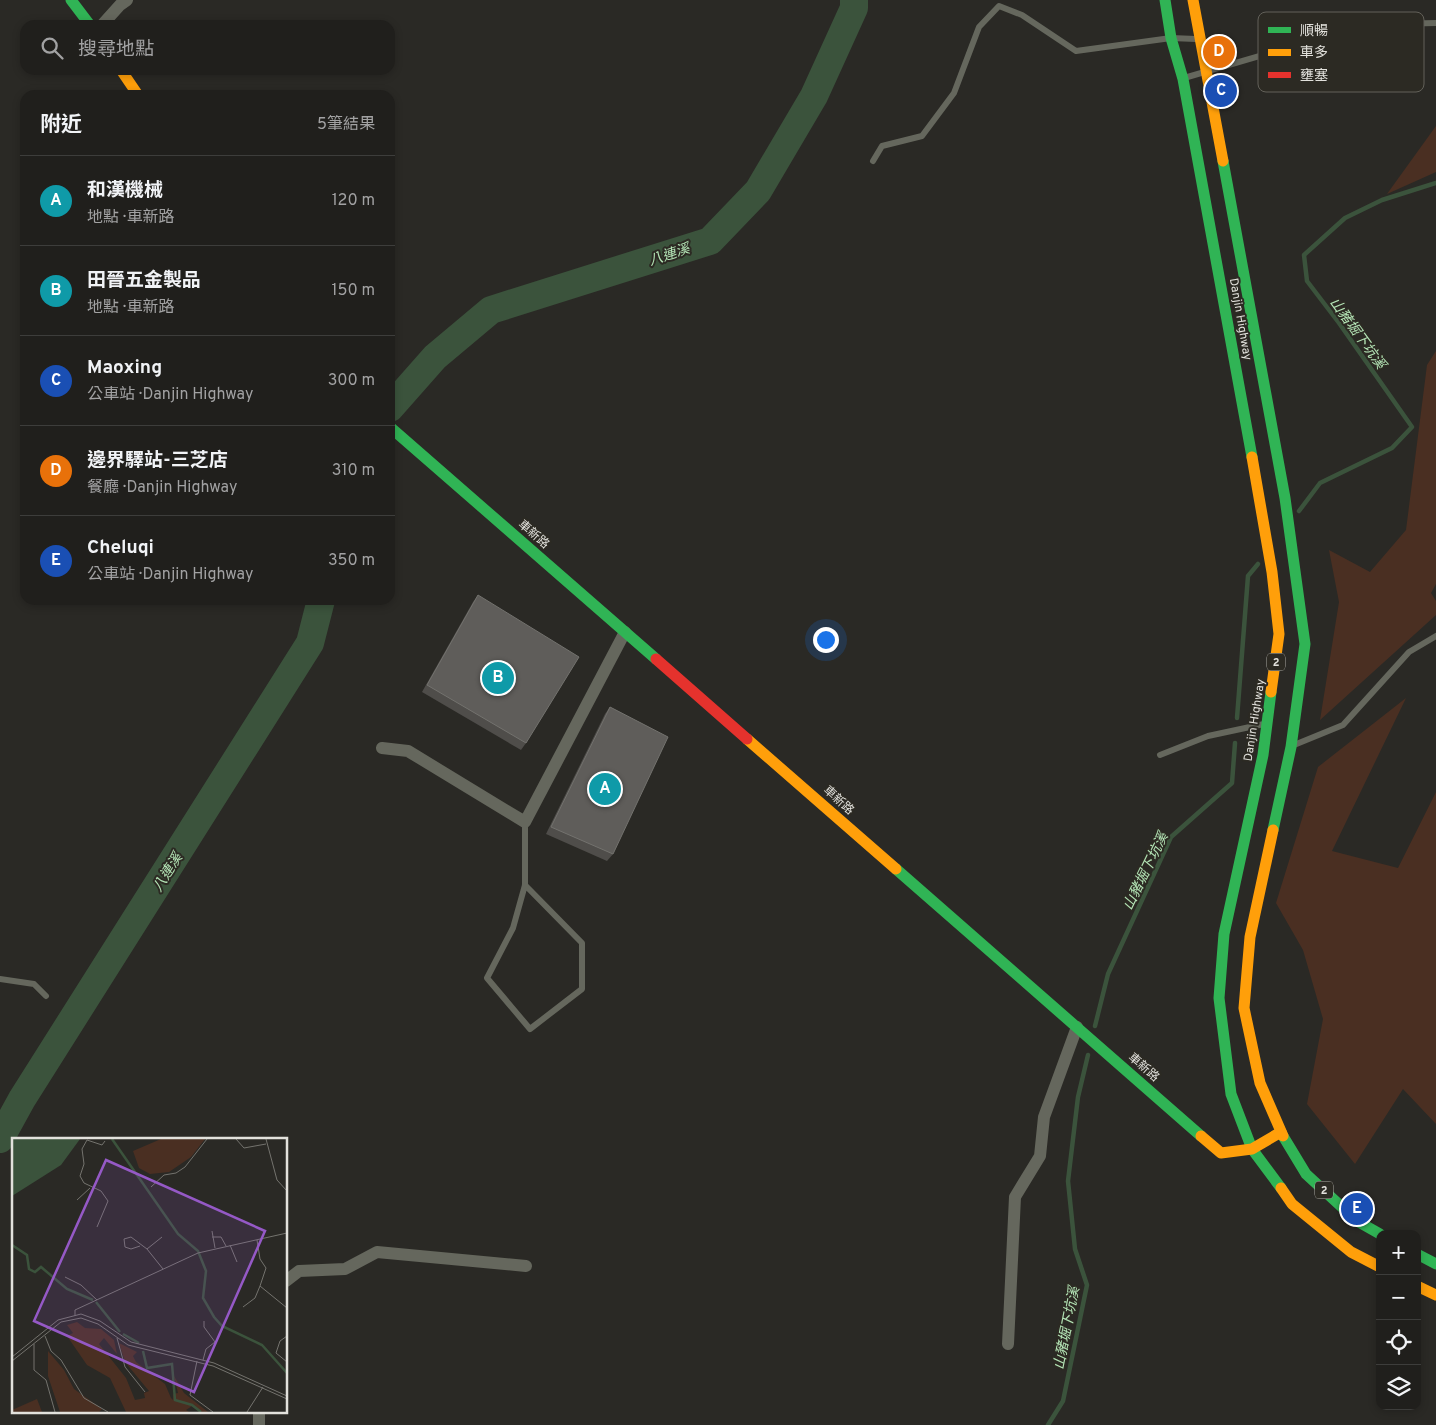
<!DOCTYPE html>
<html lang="zh-TW">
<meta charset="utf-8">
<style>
:root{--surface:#201f1c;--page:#2d2c29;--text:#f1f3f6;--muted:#a2a2a3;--line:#3d3d3b;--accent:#d93025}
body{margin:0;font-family:Overpass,"Noto Sans TC",sans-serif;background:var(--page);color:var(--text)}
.controls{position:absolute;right:15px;bottom:15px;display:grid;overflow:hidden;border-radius:10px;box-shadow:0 2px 8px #0003}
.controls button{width:45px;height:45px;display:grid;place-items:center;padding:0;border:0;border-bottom:1px solid var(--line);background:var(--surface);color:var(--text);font:25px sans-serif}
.you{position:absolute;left:825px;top:639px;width:18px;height:18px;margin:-12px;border:4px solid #fff;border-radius:50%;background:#1a73e8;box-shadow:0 0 0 8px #1a73e833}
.badge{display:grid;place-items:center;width:32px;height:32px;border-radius:50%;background:var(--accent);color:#fff;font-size:16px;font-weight:700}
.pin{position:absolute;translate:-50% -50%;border:2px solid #fff;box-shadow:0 1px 5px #0006}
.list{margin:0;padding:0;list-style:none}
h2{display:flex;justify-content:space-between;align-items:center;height:65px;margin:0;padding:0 20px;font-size:21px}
h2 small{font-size:16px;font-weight:400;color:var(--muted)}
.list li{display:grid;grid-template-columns:32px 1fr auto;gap:15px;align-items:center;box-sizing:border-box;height:90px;padding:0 20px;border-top:1px solid var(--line)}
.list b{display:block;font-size:19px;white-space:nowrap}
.list p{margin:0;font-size:16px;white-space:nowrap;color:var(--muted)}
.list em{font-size:16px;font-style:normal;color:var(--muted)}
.icon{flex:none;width:28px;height:28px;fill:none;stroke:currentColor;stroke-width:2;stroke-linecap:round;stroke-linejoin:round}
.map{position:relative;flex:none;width:1436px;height:1425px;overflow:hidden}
.search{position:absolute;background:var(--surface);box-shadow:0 2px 8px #0003;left:20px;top:20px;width:375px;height:55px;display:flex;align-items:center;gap:12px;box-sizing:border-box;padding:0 18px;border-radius:15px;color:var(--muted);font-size:19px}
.panel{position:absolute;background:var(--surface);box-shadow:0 2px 8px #0003;left:20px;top:90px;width:375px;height:515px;border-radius:15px}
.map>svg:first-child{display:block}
.green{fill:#4a2f22}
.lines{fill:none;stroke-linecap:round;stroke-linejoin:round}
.stream{stroke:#3b533c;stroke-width:4.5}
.river{stroke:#3b533c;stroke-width:28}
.lane{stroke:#65675d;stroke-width:6}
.street{stroke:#65675d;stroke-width:12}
.fast{stroke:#30b455;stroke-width:11}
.slow{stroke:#ff9f0a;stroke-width:11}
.jam{stroke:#e5322d;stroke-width:11}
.wall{fill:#4f4d4a}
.building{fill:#5f5d5a;stroke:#73726e}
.labels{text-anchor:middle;stroke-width:4;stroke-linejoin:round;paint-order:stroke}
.shield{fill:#2c2a23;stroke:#abaaa4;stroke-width:1}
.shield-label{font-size:11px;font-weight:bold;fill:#e2e1dc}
.street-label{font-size:12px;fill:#e2e1dc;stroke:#2c2a23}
.water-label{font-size:14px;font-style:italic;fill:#b5e6b7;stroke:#2c2a23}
.inset-river{fill:none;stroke:#3b533c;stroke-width:2.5}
.inset-road{fill:none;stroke:#74736e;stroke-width:1}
.view{fill:#9559c6;fill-opacity:0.15;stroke:#9559c6;stroke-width:2.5}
.inset-edge{fill:none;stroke:#e2e1dc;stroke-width:2.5}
.key{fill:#2c2a23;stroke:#63615a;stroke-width:1}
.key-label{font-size:14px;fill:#e2e1dc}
</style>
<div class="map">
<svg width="1436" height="1425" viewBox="0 0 1436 1425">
<rect width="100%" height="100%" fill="#2a2925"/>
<g class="green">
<path d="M1436,126V172L1387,194Z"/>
<path d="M1436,351V584L1431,593L1436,601V615L1320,720L1339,602L1329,550L1370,572L1406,530L1427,365Z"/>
<path d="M1406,698L1332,851L1398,868L1436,792V1124L1403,1089L1355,1164L1307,1104L1323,1019L1303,950L1276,903L1318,767Z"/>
</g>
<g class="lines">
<g class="stream">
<path d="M1299,511L1320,483L1392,448L1412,427L1339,323L1307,281L1304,255L1345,218L1382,200L1436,183"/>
<path d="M1237,718L1248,576L1258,564"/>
<path d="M1095,1026L1108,974L1171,837L1232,783L1235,743"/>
<path d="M1048,1425L1063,1401L1087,1285L1075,1249L1068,1181L1078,1097L1088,1055"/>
</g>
<g class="river">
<path d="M390,408L435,357L491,310L710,241L758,191L814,96L854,8V0"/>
<path d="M0,1139L22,1099L310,643L321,600"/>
</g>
<g class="lane">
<path d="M1184,78L1352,29L1391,24L1436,23"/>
<path d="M873,161L882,146L922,136L954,93L979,27L999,6L1022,15L1076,51L1171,38L1196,39"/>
<path d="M1294,745L1343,725L1409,652L1436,636"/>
<path d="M1160,755L1208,736L1264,724"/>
<path d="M525,885L582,943V989L530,1029L487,978L513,928L525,885V822"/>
<path d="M0,979L34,984L46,996"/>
</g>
<g class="street">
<path d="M102,25L120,5L127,0"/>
<path d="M382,748L408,751L525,822L625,632"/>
<path d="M286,1281L299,1271L345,1269L377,1252L526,1266"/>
<path d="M1008,1344L1015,1197L1040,1156L1044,1117L1077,1027"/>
<path d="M259,1425V1411"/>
</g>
<g class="fast">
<path d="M71,0L90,25"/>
<path d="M1165,0L1171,38L1183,79L1252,457"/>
<path d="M1223,161L1285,498L1305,644L1291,747L1273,830"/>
<path d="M390,427L656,659"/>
<path d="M1271,692L1263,755L1224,934L1219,998L1231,1094L1252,1149L1281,1188"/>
<path d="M896,869L1201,1136"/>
<path d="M1283,1136L1306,1174L1357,1221L1380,1234"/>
<path d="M1417,1254L1436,1264"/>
</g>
<g class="slow">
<path d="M1193,0L1223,161"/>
<path d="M121,70L138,95"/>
<path d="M1252,457L1272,572L1279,634L1271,692"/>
<path d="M747,739L896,869"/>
<path d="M1273,830L1250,937L1244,1008L1260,1083L1283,1136"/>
<path d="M1201,1136L1221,1153L1252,1149L1281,1132"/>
<path d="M1281,1188L1292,1204L1351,1252L1380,1267"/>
<path d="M1417,1286L1436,1295"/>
</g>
<path class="jam" d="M656,659L747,739"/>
</g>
<g class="wall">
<path d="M478,595L526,743L521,750L422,692L473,602Z"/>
<path d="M610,707L613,854L607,861L546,834L605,714Z"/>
</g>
<g class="building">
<path d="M478,595L579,657L526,743L427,685Z"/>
<path d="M610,707L668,737L613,854L551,827Z"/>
</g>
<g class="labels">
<g class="shield">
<rect x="1267" y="653.5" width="18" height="17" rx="4"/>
<rect x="1315" y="1181.5" width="18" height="17" rx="4"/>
</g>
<g class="shield-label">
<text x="1276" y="666">2</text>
<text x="1324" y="1194">2</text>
</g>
<g class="street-label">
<text transform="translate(1241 319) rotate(80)" y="4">Danjin Highway</text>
<text transform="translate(534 534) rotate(41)" y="4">車新路</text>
<text transform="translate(1254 720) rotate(-81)" y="4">Danjin Highway</text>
<text transform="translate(839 800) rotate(42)" y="4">車新路</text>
<text transform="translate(1144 1067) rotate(41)" y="4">車新路</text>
</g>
<g class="water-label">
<text transform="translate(669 254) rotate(-18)" y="5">八連溪</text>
<text transform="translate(1358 333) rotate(54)" y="5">山豬堀下坑溪</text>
<text transform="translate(1145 871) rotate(-64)" y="5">山豬堀下坑溪</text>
<text transform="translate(167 872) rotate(-58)" y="5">八連溪</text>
<text transform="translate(1066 1328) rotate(-79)" y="5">山豬堀下坑溪</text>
</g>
</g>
<g transform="translate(12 1138)">
<rect width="275" height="275" fill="#2a2925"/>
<path d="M149,1H193L179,19L157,34L138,36L127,30L121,13ZM65,184L73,190L89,191L102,202L105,216L92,200L87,206L114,240L123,262L133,260L132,255L137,253L113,224L107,205L125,214L121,218L124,224L153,246L159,260L161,262V256L166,255L162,238L172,255L196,274H188L180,268L174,272L177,274H114L98,240L75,227L55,198L61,195L55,187ZM36,213L52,232L62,251L90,271L87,274H48L36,238ZM25,261L30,274H0V272Z" fill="#4a2f22"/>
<path d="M0,1H68L49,27L0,58Z" fill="#3b533c"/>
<path class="inset-river" d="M100,1L166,96L186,113L194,133L191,160L202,179L210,188L250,207L275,235M0,107L15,117L17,131L23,134L29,129L55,151L81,162M84,164L108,194M111,196L127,205M131,213L135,230L160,226L163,262L180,267L189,274"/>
<path class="inset-road" d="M224,1L232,10L254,6M254,1L265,42L275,53M139,49L152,37L164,35L173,29L195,1M65,62L78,50M85,89L96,63L89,53L72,45L68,38L72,26L70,11L75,2L90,7L93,3M200,93L203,110M150,99L135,111L151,131M200,99H209L214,108M245,102L248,121L254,130L248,148M218,107L225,124M128,108L119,111L113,109L112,101L119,99L135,111M53,139L69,147L85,162M231,169L243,160L248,148L275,170M63,178V172L186,115L275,95M33,198L39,213L49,222L72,260L96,274M275,198L268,203L264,215L275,224M105,200L113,229L133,254M22,206V232L34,242L43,274M0,219L46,182L69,176L88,183L119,204L202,225L275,258M191,222L194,211L203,204L192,189V183M0,223L49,184L69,180L86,186L116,207L201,228L275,261M185,223L178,257L201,274M235,274L251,249"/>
<path class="view" d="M94,22L253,93L182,254L22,183Z"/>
<rect width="275" height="275" class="inset-edge"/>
</g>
<rect x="1258" y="12" width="166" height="80" rx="8" class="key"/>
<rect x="1268" y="27" width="23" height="6" fill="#30b455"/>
<rect x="1268" y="49" width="23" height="7" fill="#ff9f0a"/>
<rect x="1268" y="72" width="23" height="6" fill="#e5322d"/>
<g class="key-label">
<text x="1300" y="35">順暢</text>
<text x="1300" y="57">車多</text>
<text x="1300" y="80">壅塞</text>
</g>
</svg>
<div class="controls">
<button>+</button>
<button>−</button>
<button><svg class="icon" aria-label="locate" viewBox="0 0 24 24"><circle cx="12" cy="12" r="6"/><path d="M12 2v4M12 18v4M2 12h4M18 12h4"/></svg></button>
<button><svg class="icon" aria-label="layers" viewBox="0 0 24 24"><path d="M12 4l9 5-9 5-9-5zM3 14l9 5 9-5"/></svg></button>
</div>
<div class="you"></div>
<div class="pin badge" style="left:605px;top:789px;background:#0f9aa8">A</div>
<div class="pin badge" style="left:498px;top:678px;background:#0f9aa8">B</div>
<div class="pin badge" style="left:1221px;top:91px;background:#1a4fb4">C</div>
<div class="pin badge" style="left:1219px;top:52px;background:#e8710a">D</div>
<div class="pin badge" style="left:1357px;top:1209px;background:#1a4fb4">E</div>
<div class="search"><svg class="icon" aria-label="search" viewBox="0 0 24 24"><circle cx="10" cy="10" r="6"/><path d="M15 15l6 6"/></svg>搜尋地點</div>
<section class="panel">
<h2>附近<small>5筆結果</small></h2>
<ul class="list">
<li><span class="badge" style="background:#0f9aa8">A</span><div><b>和漢機械</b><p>地點 · 車新路</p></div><em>120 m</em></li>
<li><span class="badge" style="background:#0f9aa8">B</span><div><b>田晉五金製品</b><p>地點 · 車新路</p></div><em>150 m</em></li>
<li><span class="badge" style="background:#1a4fb4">C</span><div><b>Maoxing</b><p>公車站 · Danjin Highway</p></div><em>300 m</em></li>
<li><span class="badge" style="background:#e8710a">D</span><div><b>邊界驛站-三芝店</b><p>餐廳 · Danjin Highway</p></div><em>310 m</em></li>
<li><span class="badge" style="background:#1a4fb4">E</span><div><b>Cheluqi</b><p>公車站 · Danjin Highway</p></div><em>350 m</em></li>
</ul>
</section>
</div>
